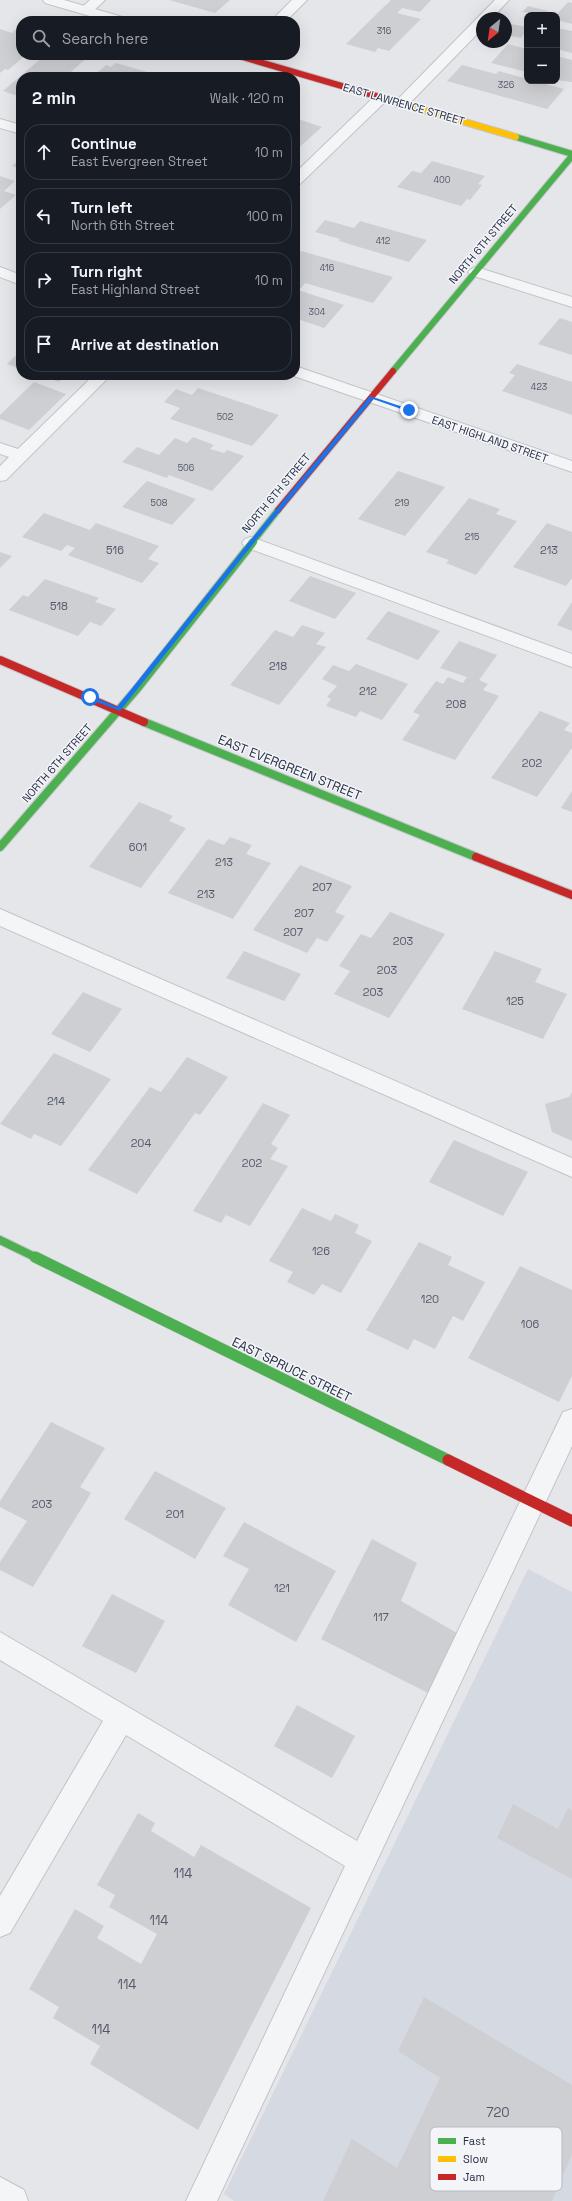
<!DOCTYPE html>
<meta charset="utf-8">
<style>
:root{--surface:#171b24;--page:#20242c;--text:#f1f3f6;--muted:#9ea1a6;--line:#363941}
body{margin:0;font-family:"Space Grotesk",sans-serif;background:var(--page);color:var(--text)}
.controls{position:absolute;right:12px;top:12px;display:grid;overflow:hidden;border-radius:8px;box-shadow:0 4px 16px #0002}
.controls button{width:36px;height:36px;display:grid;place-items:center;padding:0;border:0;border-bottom:1px solid var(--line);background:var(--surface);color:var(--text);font:20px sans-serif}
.compass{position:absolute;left:476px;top:12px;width:36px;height:36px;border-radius:50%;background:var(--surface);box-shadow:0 4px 16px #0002;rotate:209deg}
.stop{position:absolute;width:12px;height:12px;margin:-9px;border:3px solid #1a73e8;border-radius:50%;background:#fff}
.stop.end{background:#1a73e8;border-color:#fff;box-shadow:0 1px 4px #0008}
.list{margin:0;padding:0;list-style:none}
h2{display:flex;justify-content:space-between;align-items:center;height:52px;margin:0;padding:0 16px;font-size:17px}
h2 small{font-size:13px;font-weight:400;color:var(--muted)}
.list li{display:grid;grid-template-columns:26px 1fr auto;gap:12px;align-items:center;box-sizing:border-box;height:56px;margin:0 8px 8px;padding:0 8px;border:1px solid var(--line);border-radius:16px}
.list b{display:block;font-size:15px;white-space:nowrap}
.list p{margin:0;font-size:13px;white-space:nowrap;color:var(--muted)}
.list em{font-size:13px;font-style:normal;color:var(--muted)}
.icon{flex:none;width:22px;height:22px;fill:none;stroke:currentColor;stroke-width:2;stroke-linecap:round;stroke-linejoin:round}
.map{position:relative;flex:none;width:572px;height:2201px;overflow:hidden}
.search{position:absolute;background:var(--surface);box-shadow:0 4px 16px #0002;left:16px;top:16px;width:284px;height:44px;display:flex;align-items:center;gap:10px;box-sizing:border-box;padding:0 14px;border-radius:16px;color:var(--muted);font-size:15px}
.panel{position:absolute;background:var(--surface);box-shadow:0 4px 16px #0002;left:16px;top:72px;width:284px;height:308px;border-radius:16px}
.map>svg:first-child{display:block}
.built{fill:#d5d9e1}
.building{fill:#cdcfd3}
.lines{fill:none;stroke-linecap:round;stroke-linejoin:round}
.lane-casing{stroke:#c3c4c8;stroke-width:2}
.street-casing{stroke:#c3c4c8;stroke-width:2}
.fast-far2-casing{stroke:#c3c4c8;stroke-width:8}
.fast-far1-casing{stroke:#c3c4c8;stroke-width:10}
.fast-casing{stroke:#c3c4c8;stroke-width:12}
.slow-casing{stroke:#c3c4c8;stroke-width:8}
.jam-far2-casing{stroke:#c3c4c8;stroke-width:8}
.jam-far1-casing{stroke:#c3c4c8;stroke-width:10}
.jam-casing{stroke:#c3c4c8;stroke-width:12}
.lane{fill:#f4f5f7;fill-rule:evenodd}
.street{fill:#f4f5f7;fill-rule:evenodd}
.fast-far2{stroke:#4caf50;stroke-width:6}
.fast-far1{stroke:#4caf50;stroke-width:8}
.fast{stroke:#4caf50;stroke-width:11}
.slow{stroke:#ffc107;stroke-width:6}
.jam-far2{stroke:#c62828;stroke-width:6}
.jam-far1{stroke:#c62828;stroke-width:8}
.jam{stroke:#c62828;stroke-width:11}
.route{fill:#1a73e8}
.labels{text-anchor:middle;stroke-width:3;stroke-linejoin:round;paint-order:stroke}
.far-number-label{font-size:9px;fill:#52586b}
.far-street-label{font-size:11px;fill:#283047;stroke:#f3f5f9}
.number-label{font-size:11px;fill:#52586b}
.street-label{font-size:13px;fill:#283047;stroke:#f3f5f9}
.near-number-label{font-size:13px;fill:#52586b}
.key{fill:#f3f5f9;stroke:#b6bac4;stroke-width:1}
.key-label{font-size:11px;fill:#283047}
</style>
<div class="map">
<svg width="572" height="2201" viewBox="0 0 572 2201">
<rect width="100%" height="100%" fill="#e5e6ea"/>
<path class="built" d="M528,1569L572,1592V2201H234L224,2194Z"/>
<g class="building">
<path d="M169,0H230L215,13Z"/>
<path d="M391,0H431L420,12L402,8L397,13L421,19L389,51L378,48L375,52L346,44Z"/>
<path d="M568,2L572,3V24L557,20V14Z"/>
<path d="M528,6L548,11L545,15L522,12Z"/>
<path d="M506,23L527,27V29L521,38L506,35Z"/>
<path d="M557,28L572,31V53L557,49Z"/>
<path d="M0,29L12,33L15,30L21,32V55H26L8,70L5,69L0,73Z"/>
<path d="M508,44L527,49V72L491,63Z"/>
<path d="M45,55H80L88,57L65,77H21V97L3,91Z"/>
<path d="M557,56L572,60V82L557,80Z"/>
<path d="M116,63L147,72L142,77H92L106,65L111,67Z"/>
<path d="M462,65L496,74L499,71L527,79V81H534L564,89L547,109L447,81Z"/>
<path d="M295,118L322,127L295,151Z"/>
<path d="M21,158V169L12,166Z"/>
<path d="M432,161L485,176L478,184L482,185L470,200L467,199L461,206L397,187L412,171L421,173Z"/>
<path d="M0,176L15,181L4,191L16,195L0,209Z"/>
<path d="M325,220L354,228L360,221L427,240L409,262L339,241L340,239L315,232Z"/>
<path d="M301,251L393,277L373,303L305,283L301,288L295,286V258Z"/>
<path d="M295,289L344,305L324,328L295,318Z"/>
<path d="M560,318L572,322V355L538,344Z"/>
<path d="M21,350V369L7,364Z"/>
<path d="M517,364L572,382V415L502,391L515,375L509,373Z"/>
<path d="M39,375H66L59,382Z"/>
<path d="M34,382L66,394L29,430L0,419V415Z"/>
<path d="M198,388L279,415L252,446L170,419L180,408L164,402L176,389L192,395Z"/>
<path d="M193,437L214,445L210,449L224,453L227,450L244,456L212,491L169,475L167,478L122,462L137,447L159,455L175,438L187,443Z"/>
<path d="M398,471L445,487L405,536L358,519Z"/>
<path d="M147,481L196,499L172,525L122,507Z"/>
<path d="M469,498L500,509L496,514L517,521L476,575L446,563L449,560L426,552Z"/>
<path d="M44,513L90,530L96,523L159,546L148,559L159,563L142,583L68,555L75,548L67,545L61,551L22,537Z"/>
<path d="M547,523L572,532V578L566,586L513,567Z"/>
<path d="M0,552L12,556L0,568Z"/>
<path d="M310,576L356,593L335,619L289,601Z"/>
<path d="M45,579L99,598L95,602L116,609L101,626L90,622L78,636L9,610L23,595L28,597Z"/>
<path d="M572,602V631L557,625Z"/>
<path d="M388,611L440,631L418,660L366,639Z"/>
<path d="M302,625L325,633L316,644L326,647L279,705L230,685L275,630L293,637Z"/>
<path d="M459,641L497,655L479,680L488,684L483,690L499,696L455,760L402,740L420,715L413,712L436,681L443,684L448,677L463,683L467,677L440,668Z"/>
<path d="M356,664L408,684L382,720L360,711L356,717L326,706L331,699L327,697L337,686L322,679L333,665L349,671Z"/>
<path d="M540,711L570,723L564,730L572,733V748L537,797L491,778Z"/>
<path d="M572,791V812L561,808Z"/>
<path d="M139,802L173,816L169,821L186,828L141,888L89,867Z"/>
<path d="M230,837L252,845L246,854L271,863L233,919L168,893L208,839L224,845Z"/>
<path d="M300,865L352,886L335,912L345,916L327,942L317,938L307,953L253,930Z"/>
<path d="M390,912L445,934L389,1018L334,994L350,971L339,966L361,934L371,938Z"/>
<path d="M244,951L301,974L284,1001L226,978Z"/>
<path d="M495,951L542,969L535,982L567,994L543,1039L462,1009Z"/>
<path d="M83,992L122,1009L90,1052L51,1034Z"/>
<path d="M54,1053L111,1079L61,1146L34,1134L31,1139L0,1124Z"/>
<path d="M187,1057L228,1077L200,1115L195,1113L137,1194L88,1170L150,1087L161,1092Z"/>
<path d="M572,1092V1141L552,1132L545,1104L569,1097Z"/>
<path d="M263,1103L290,1115L271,1144L278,1148L270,1159L288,1166L250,1226L226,1215L221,1223L193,1211Z"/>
<path d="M454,1140L528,1172L503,1216L429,1182Z"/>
<path d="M302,1208L331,1221L335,1214L359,1225L355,1233L372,1241L341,1293L322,1284L314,1295L287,1282L293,1272L269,1261Z"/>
<path d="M419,1242L452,1257L448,1265L485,1282L463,1321L453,1316L435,1349L414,1339L408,1350L366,1330Z"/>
<path d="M520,1266L572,1290V1376L559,1402L468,1358Z"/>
<path d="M51,1422L105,1448L80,1487L91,1493L33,1587L0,1570V1562L27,1521L0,1507V1501Z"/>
<path d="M155,1471L226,1508L195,1559L124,1519Z"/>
<path d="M244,1522L336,1571L296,1642L228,1605L249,1569L223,1556Z"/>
<path d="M372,1539L417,1563L401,1601L457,1633L430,1694L321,1639Z"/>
<path d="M112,1594L165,1621L136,1673L82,1646Z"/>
<path d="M297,1705L355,1736L332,1778L274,1746Z"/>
<path d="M513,1804L558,1829L568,1808L572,1810V1879L497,1838Z"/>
<path d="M138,1813L155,1823L151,1831L194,1857L201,1845L311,1908L198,2130L90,2064L100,2046L53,2018L59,2007L29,1989L75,1909L104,1926L97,1938L141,1964L157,1934L109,1907L115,1895L97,1885Z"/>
<path d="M424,1997L572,2085V2154L552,2201H323L352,2139L397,2168L440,2078L398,2051Z"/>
</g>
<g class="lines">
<defs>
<g id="lane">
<path d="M90,0H105L91,13H81L79,10Z"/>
<path d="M495,0H509L492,18H482V29L406,107H396L394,104L396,101Z"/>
<path d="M381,94L388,98L386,101L300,184L295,185V173L376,95Z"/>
<path d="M0,119L21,125V134L0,128Z"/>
<path d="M476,267L572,297V307L471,275L468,272L471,269Z"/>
<path d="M94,375H111L6,480L0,481V466L9,457L0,454V443L18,449Z"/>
<path d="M251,537L572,654V667L245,547L242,543L245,539Z"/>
<path d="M0,909L572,1158V1177L0,926Z"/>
<path d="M572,1409V1446L217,2201H186L345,1866L126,1735L10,1933L0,1937V1896L103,1721L0,1660V1632L357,1841L563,1412Z"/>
</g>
<g id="street">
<path d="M43,0H64L126,18L128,21H107L45,3Z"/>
<path d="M292,0H307L286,21H271Z"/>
<path d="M0,267L21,275V285L0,277Z"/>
<path d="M295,366L572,461V472L291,375H295Z"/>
<path d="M0,2177L24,2190L28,2201H0Z"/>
</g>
<g id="fast-far2">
<path d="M516,137L572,154"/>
<path d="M393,371L572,156"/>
<path d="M252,543L278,510"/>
</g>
<g id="fast-far1">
<path d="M144,722L476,857"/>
<path d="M0,847L136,690L253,542"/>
<path d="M0,1240L37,1258"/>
</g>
<path id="fast" d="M35,1257L448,1460"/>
<path id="slow" d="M376,96L516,137"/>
<g id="jam-far2">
<path d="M236,55L376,96"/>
<path d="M278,510L393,371"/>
</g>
<g id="jam-far1">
<path d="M0,660L144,722"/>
<path d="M476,857L572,895"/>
</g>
<path id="jam" d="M448,1460L572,1521"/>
</defs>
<use href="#lane" class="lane-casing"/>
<use href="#street" class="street-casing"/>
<use href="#fast-far2" class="fast-far2-casing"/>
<use href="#fast-far1" class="fast-far1-casing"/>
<use href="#fast" class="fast-casing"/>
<use href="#slow" class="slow-casing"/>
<use href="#jam-far2" class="jam-far2-casing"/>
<use href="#jam-far1" class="jam-far1-casing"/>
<use href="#jam" class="jam-casing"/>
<use href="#lane" class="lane"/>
<use href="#street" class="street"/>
<use href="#fast-far2" class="fast-far2"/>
<use href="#fast-far1" class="fast-far1"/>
<use href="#fast" class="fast"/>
<use href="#slow" class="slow"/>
<use href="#jam-far2" class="jam-far2"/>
<use href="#jam-far1" class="jam-far1"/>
<use href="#jam" class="jam"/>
</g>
<path class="route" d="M370,396L412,410L407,411L373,399L253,544L120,711L89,699V696H92L117,707L249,542Z"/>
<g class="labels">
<g class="far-number-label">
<text x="384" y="34">316</text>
<text x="506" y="88">326</text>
<text x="442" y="183">400</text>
<text x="383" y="244">412</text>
<text x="327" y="271">416</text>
<text x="317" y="315">304</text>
<text x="539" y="390">423</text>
<text x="225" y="420">502</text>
<text x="186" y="471">506</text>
<text x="159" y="506">508</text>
<text x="402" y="506">219</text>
<text x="472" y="540">215</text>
</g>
<g class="far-street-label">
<text transform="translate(404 104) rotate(16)" y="4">EAST LAWRENCE STREET</text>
<text transform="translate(483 244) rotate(-50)" y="4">NORTH 6TH STREET</text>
<text transform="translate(490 439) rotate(19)" y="4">EAST HIGHLAND STREET</text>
<text transform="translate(276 493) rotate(-50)" y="4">NORTH 6TH STREET</text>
<text transform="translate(57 763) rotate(-49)" y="4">NORTH 6TH STREET</text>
</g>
<g class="number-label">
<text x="115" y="554">516</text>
<text x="549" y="554">213</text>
<text x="59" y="610">518</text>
<text x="278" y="670">218</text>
<text x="368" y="695">212</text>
<text x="456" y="708">208</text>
<text x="532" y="767">202</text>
<text x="138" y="851">601</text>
<text x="224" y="866">213</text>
<text x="322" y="891">207</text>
<text x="206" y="898">213</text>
<text x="304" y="917">207</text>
<text x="293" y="936">207</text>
<text x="403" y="945">203</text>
<text x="387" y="974">203</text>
<text x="373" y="996">203</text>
<text x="515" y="1005">125</text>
<text x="56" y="1105">214</text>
<text x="141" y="1147">204</text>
<text x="252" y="1167">202</text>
<text x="321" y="1255">126</text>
<text x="430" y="1303">120</text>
<text x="530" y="1328">106</text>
<text x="42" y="1508">203</text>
<text x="175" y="1518">201</text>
<text x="282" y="1592">121</text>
<text x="381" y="1621">117</text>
</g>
<g class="street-label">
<text transform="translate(290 767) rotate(22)" y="5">EAST EVERGREEN STREET</text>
<text transform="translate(292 1369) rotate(26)" y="5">EAST SPRUCE STREET</text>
</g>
<g class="near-number-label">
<text x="183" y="1878">114</text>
<text x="159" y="1925">114</text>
<text x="127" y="1989">114</text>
<text x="101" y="2034">114</text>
<text x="498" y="2117">720</text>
</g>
</g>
<rect x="430" y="2127" width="132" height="64" rx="6" class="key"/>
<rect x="438" y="2138" width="18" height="6" fill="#4caf50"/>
<rect x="438" y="2156" width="18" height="6" fill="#ffc107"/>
<rect x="438" y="2174" width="18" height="6" fill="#c62828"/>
<g class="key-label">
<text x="463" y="2145">Fast</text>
<text x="463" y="2163">Slow</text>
<text x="463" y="2181">Jam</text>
</g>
</svg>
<div class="controls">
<button>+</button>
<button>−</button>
</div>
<svg class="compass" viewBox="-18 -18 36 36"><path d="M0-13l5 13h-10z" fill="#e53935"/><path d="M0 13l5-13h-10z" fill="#9ea1a6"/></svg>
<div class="stop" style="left:90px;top:697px"></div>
<div class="stop end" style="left:409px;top:410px"></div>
<div class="search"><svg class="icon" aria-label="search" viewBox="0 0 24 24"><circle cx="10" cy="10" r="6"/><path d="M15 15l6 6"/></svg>Search here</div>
<section class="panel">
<h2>2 min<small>Walk · 120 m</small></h2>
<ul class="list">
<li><svg class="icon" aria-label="ahead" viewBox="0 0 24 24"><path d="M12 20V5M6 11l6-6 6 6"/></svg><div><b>Continue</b><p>East Evergreen Street</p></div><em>10 m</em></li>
<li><svg class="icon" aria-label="left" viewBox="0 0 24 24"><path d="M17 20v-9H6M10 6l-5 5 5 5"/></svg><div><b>Turn left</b><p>North 6th Street</p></div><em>100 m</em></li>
<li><svg class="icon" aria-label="right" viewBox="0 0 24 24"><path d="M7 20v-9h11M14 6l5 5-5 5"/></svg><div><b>Turn right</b><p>East Highland Street</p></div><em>10 m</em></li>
<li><svg class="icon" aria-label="arrive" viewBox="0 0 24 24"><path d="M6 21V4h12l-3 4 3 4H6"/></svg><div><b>Arrive at destination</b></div></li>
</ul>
</section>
</div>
